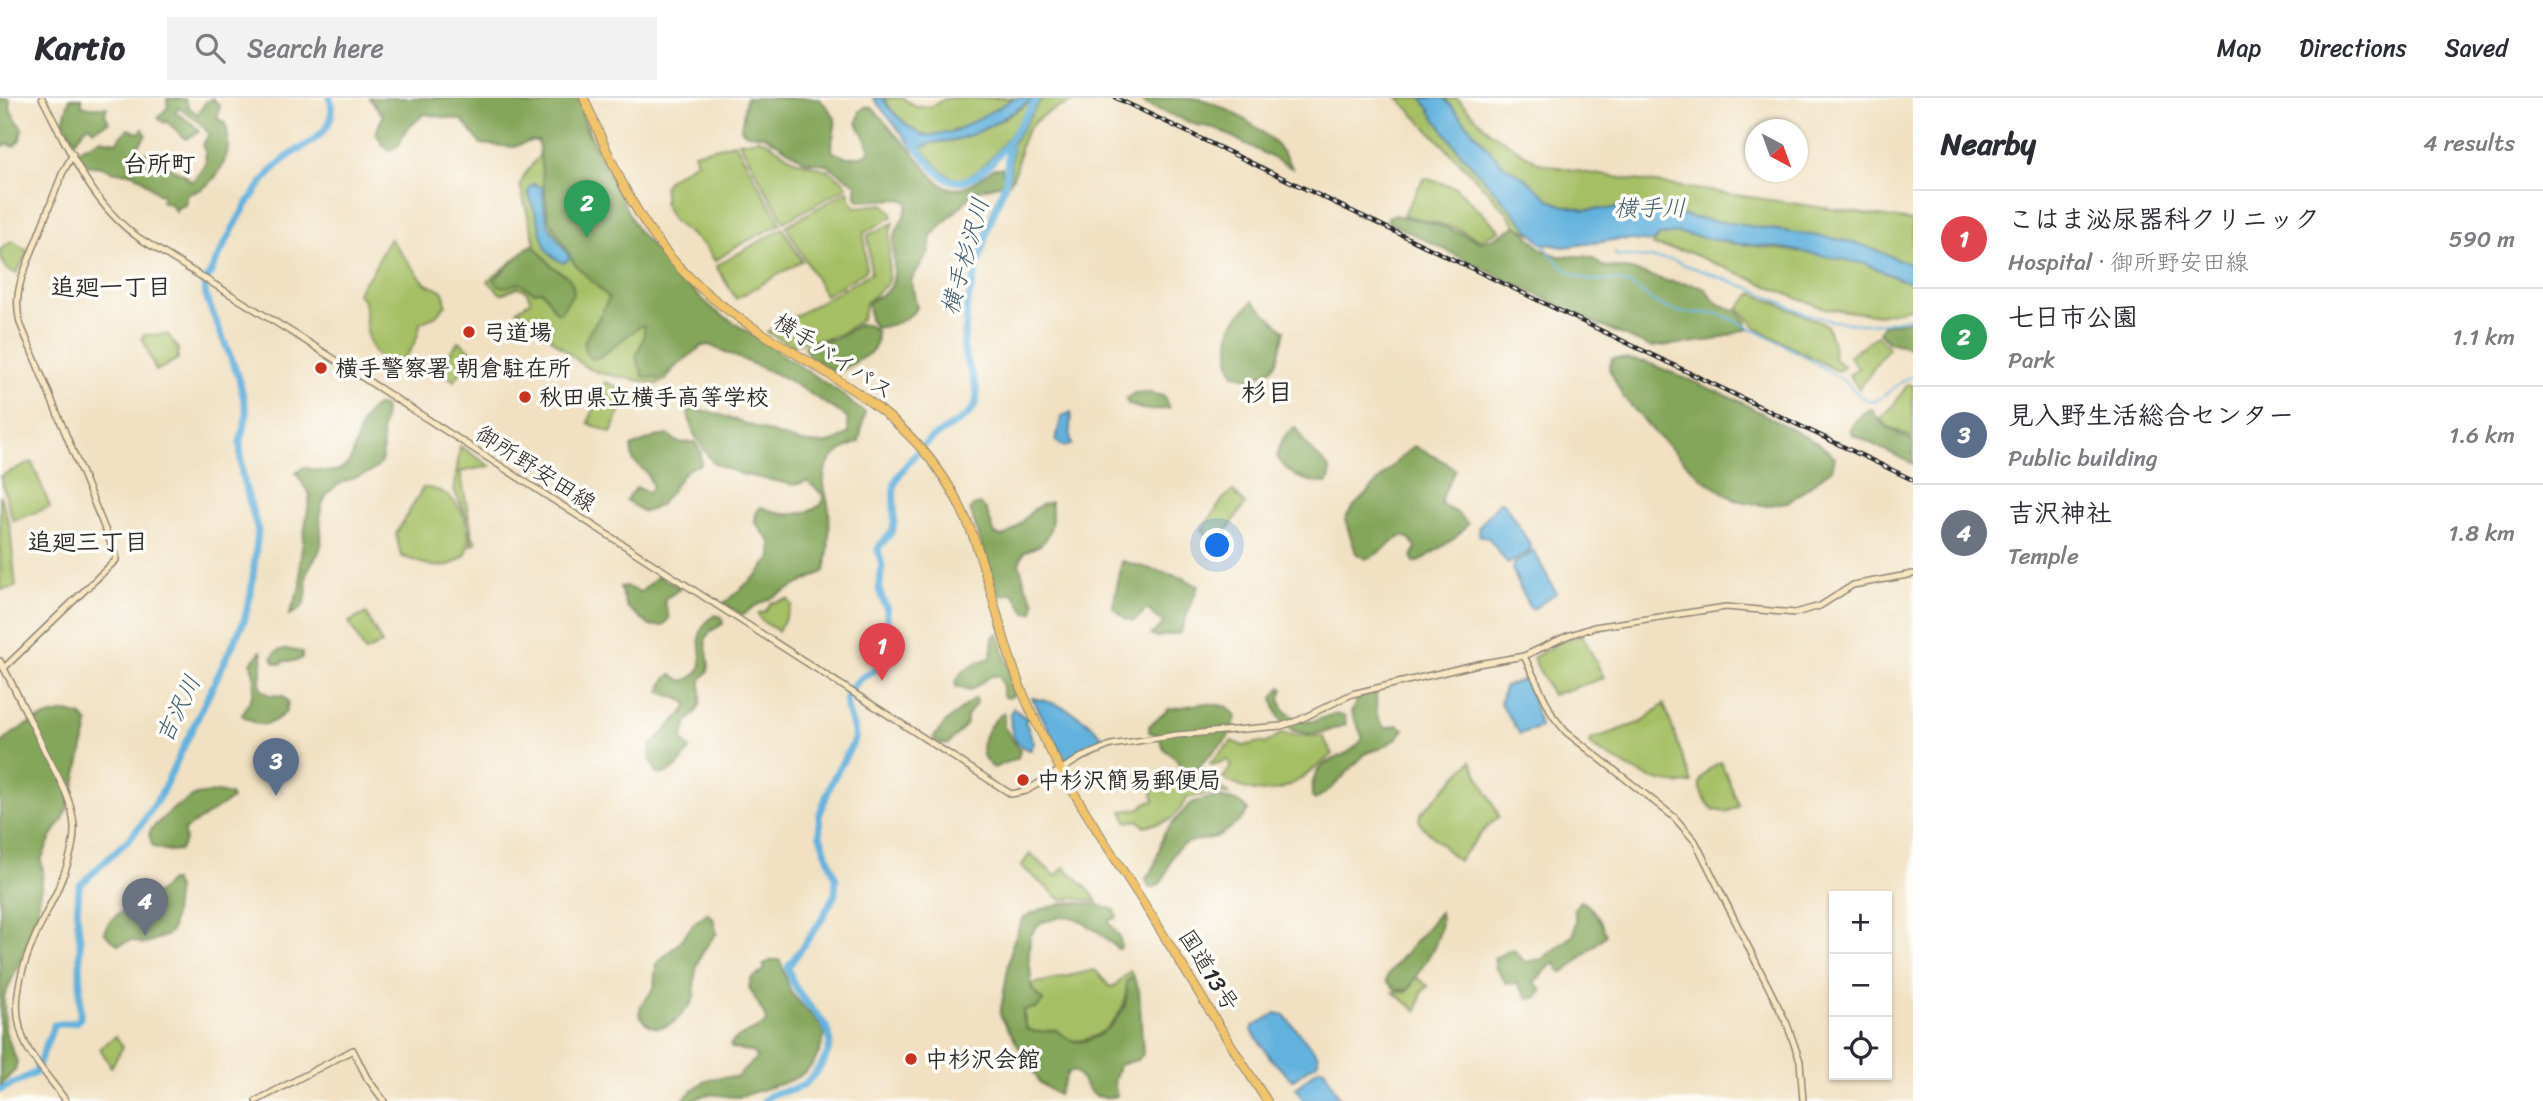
<!DOCTYPE html>
<meta charset="utf-8">
<style>
:root{--surface:#fff;--page:#f2f2f3;--text:#2b2b33;--muted:#7c7c81;--line:#e1e1e2;--accent:#c8321e}
body{margin:0;font-family:Sriracha,"Klee One",sans-serif;background:var(--page);color:var(--text)}
.controls{position:absolute;right:21px;bottom:21px;display:grid;overflow:hidden;border-radius:0px;box-shadow:0 2px 5px #0004}
.controls button{width:63px;height:63px;display:grid;place-items:center;padding:0;border:0;border-bottom:2px solid var(--line);background:var(--surface);color:var(--text);font:35px sans-serif}
.compass{position:absolute;left:1745px;top:21px;width:63px;height:63px;border-radius:50%;background:var(--surface);box-shadow:0 2px 5px #0004;rotate:139deg}
.you{position:absolute;left:1218px;top:448px;width:24px;height:24px;margin:-18px;border:5px solid #fff;border-radius:50%;background:#1a73e8;box-shadow:0 0 0 10px #1a73e833}
.badge{display:grid;place-items:center;width:46px;height:46px;border-radius:50%;background:var(--accent);color:#fff;font-size:23px;font-weight:700}
.pin{position:absolute;translate:-50% -58px;filter:drop-shadow(0 2px 4px #0008)}
.pin::after{content:'';position:absolute;top:37px;width:24px;height:21px;background:inherit;clip-path:polygon(0 0,100% 0,50% 100%)}
.list{margin:0;padding:0;list-style:none}
h2{display:flex;justify-content:space-between;align-items:center;height:91px;margin:0;padding:0 28px;font-size:30px}
h2 small{font-size:23px;font-weight:400;color:var(--muted)}
.list li{display:grid;grid-template-columns:46px 1fr auto;gap:21px;align-items:center;box-sizing:border-box;height:98px;padding:0 28px;border-top:2px solid var(--line)}
.list b{display:block;font-size:26px;white-space:nowrap}
.list p{margin:0;font-size:23px;white-space:nowrap;color:var(--muted)}
.list em{font-size:23px;font-style:normal;color:var(--muted)}
.icon{flex:none;width:38px;height:38px;fill:none;stroke:currentColor;stroke-width:2;stroke-linecap:round;stroke-linejoin:round}
.map{position:relative;flex:none;width:1913px;height:1003px;overflow:hidden}
header{display:flex;align-items:center;gap:42px;box-sizing:border-box;height:98px;padding:0 35px;background:var(--surface);border-bottom:2px solid var(--line)}
header strong{font-size:33px}
nav{display:flex;gap:38px;margin-inline-start:auto;font-size:24px}
.search{width:490px;height:63px;background:var(--page);display:flex;align-items:center;gap:18px;box-sizing:border-box;padding:0 24px;border-radius:0px;color:var(--muted);font-size:26px}
main{display:flex}
aside{flex:1;background:var(--surface)}
.map>svg:first-child{display:block}
.green{fill:#a6bf65;stroke:#687548;stroke-width:2}
.forest{fill:#84a65a;stroke:#586842;stroke-width:2}
.water{fill:#64b2de;stroke:#486e84;stroke-width:2}
.lines{fill:none;stroke-linecap:round;stroke-linejoin:round}
.stream{stroke:#64b2de;stroke-width:2}
.river{stroke:#64b2de;stroke-width:7}
.secondary-casing{stroke:#8e8676;stroke-width:8}
.highway-casing{stroke:#8e8676;stroke-width:10}
.secondary{stroke:#f9e7c3;stroke-width:5}
.highway{stroke:#f1c36a;stroke-width:8}
.rail-casing{stroke:#2b2b2b;stroke-width:4.5}
.rail{stroke:#fdfcf7;stroke-width:2;stroke-dasharray:5;stroke-linecap:butt}
.poi-dot{fill:#c8321e;stroke:#fdfcf7;stroke-width:2.5}
.labels{text-anchor:middle;stroke-width:7;stroke-linejoin:round;paint-order:stroke}
.poi-label{font-size:23px;font-weight:bold;fill:#2b2b2b;stroke:#fdfcf7;text-anchor:start}
.street-label{font-size:23px;fill:#2b2b2b;stroke:#fdfcf7}
.neighbourhood-label{font-size:24px;font-weight:bold;fill:#2b2b2b;stroke:#fdfcf7}
.water-label{font-size:24px;font-style:italic;fill:#3f5a6a;stroke:#fdfcf7}
.quarter-label{font-size:26px;font-weight:bold;fill:#2b2b2b;stroke:#fdfcf7}
</style>
<header>
<strong>Kartio</strong>
<div class="search"><svg class="icon" aria-label="search" viewBox="0 0 24 24"><circle cx="10" cy="10" r="6"/><path d="M15 15l6 6"/></svg>Search here</div>
<nav><a>Map</a><a>Directions</a><a>Saved</a></nav>
</header>
<main>
<div class="map">
<svg width="1913" height="1003" viewBox="0 0 1913 1003">
<rect width="100%" height="100%" fill="#fdfcf7"/>
<filter id="ink" filterUnits="userSpaceOnUse"><feTurbulence type="fractalNoise" baseFrequency=".0143" numOctaves="2"/><feDisplacementMap in="SourceGraphic" scale="14" xChannelSelector="R" yChannelSelector="G"/><feConvolveMatrix kernelMatrix="1 2 1 2 8 2 1 2 1" color-interpolation-filters="sRGB"/></filter>
<filter id="wash" filterUnits="userSpaceOnUse"><feTurbulence type="fractalNoise" baseFrequency=".00686" numOctaves="4" result="noise"/><feDisplacementMap in="SourceGraphic" scale="28" xChannelSelector="R" yChannelSelector="G"/><feGaussianBlur stdDeviation="1.57" result="paint"/><feColorMatrix in="noise" values="0 0 0 0 0 0 0 0 0 0 0 0 0 0 0 0 0 1.4 0 .05"/><feComposite in="paint" operator="in"/></filter>
<g filter="url(#wash)">
<rect width="100%" height="100%" fill="#f1e1c2"/>
<g class="green">
<path d="M883,0H903L916,9H920L933,8L946,0H1015C996,14 948,42 923,37C910,35 890,11 883,0Z"/>
<path d="M1042,0H1083C1056,11 1029,17 1021,47C1018,60 1018,73 1010,84L1012,46Z"/>
<path d="M1398,0H1422L1434,19L1459,53L1530,130L1534,137L1516,128L1507,114Z"/>
<path d="M1444,0H1457L1489,33L1539,65L1588,75L1913,123V167L1862,147L1831,140L1701,121L1662,113L1625,110L1585,112L1561,107L1550,102L1525,80L1502,66Z"/>
<path d="M1033,2C1024,20 980,83 959,81C944,80 931,60 921,50C934,42 945,45 959,41C985,33 1011,17 1033,2Z"/>
<path d="M577,4L619,103L676,267L666,282L657,286L600,275L585,269L517,212L530,203C529,194 526,192 518,189L501,196L488,183L535,145L520,87L525,76L539,58L549,20Z"/>
<path d="M758,41L766,43L794,62L827,72L845,84L847,89L784,124L739,44Z"/>
<path d="M735,45L781,126L737,148L715,163L705,148L673,123L664,105V88L668,82L697,63L694,55Z"/>
<path d="M1424,80L1455,89L1500,132L1480,142L1456,130L1403,117Z"/>
<path d="M848,93L851,103L856,109L884,106L891,114L892,119L864,135L866,173L825,197L786,128Z"/>
<path d="M893,125L890,135L888,185L866,205L862,221C852,228 843,236 832,239C818,243 805,241 792,248L767,234L871,175L868,137Z"/>
<path d="M783,130L802,163L736,201L716,168Z"/>
<path d="M1679,135L1732,145L1834,158L1866,166L1897,180L1913,185V209L1880,217L1828,211L1801,202L1688,154L1652,147L1660,137Z"/>
<path d="M390,141L426,186L441,192L444,196L446,207L434,219L420,225C419,243 405,268 386,266C363,249 367,227 364,202L357,196C360,187 364,184 370,177C378,167 380,152 390,141Z"/>
<path d="M12,143L28,153L17,175L7,172L0,158V152Z"/>
<path d="M1753,195L1827,227L1833,246L1834,261L1845,269L1837,273L1759,232L1738,210Z"/>
<path d="M168,236L178,251V261L156,273L142,239L144,237Z"/>
<path d="M1877,237L1888,250L1859,291L1849,277L1858,270L1849,258Z"/>
<path d="M459,243L475,256L454,283L438,270Z"/>
<path d="M605,284L629,293L611,335L588,325Z"/>
<path d="M1908,286L1913,288V340L1889,329L1879,321L1892,309Z"/>
<path d="M460,348L490,368L460,374L473,439L476,444L471,447L470,426L454,392Z"/>
<path d="M32,364L50,409L13,423L0,378Z"/>
<path d="M423,390C456,389 476,428 466,456C445,478 425,466 401,458L396,436Z"/>
<path d="M1233,393L1245,406L1217,447L1202,432L1224,400Z"/>
<path d="M0,396L10,429L16,489L0,492Z"/>
<path d="M788,501L792,507L778,534C772,526 760,527 758,515L765,514L771,505Z"/>
<path d="M366,515L382,546L365,554L349,524Z"/>
<path d="M1582,536L1604,580L1552,597L1533,560L1558,545Z"/>
<path d="M1664,606L1692,685C1654,690 1625,667 1594,650L1590,645L1592,641L1642,624Z"/>
<path d="M1282,635L1298,638H1322L1333,656C1295,686 1271,710 1223,680L1231,668L1227,662L1212,667L1210,665L1232,643L1243,648L1261,644L1264,646Z"/>
<path d="M1471,663L1499,718L1481,735L1458,763L1421,727L1419,720L1421,715Z"/>
<path d="M1721,664L1739,708L1726,714L1714,712C1693,692 1695,677 1721,664Z"/>
<path d="M1204,680L1219,687L1228,696L1213,695L1187,700C1174,723 1170,724 1144,728L1138,722L1127,724L1122,713L1139,711L1147,704L1154,703L1151,691Z"/>
<path d="M1030,756L1056,778L1064,769L1090,793L1097,804L1072,800L1061,802L1021,768Z"/>
<path d="M1095,872L1110,889L1114,888L1130,873L1134,880H1130L1127,884C1126,903 1123,913 1109,928C1085,952 1056,941 1027,931L1023,912L1043,903L1032,891V886Z"/>
<path d="M1416,879L1428,888L1422,894L1417,913L1393,894H1407Z"/>
<path d="M116,938L123,949L111,969L100,950Z"/>
</g>
<g class="forest">
<path d="M0,0H9L11,13L22,30L20,42L14,48H11L10,45L0,49Z"/>
<path d="M70,0H82V7L89,9H107L105,16L109,24L93,32L90,28H87L75,43L63,23Z"/>
<path d="M167,0L185,1L189,10L198,16L205,5L212,0L220,8L217,20L225,25C235,54 219,89 188,96L185,107L177,110L176,114L170,106L162,104L163,97L158,96L141,80L132,75L115,74L102,69L81,67L76,53L101,41L116,44L128,31L139,35L143,31L146,37L135,53L138,56L151,54L156,63L186,77L189,82L193,83L206,66L205,53L202,47L209,36L198,23L178,10L175,14L193,26L199,34L186,41L166,23L164,25L158,20L168,9Z"/>
<path d="M369,0H503L534,8L555,3L557,0H578L586,30L637,132L677,177L713,211L841,295L855,308L865,314L859,344C840,351 822,362 824,386C825,395 828,403 829,413C830,434 829,452 825,473L753,509L743,517L723,506L758,476L772,459L771,444L755,425L756,414L761,409C782,418 802,420 822,406L823,397L807,383L795,387L741,376L713,365L694,336L687,312C727,308 798,358 835,343C840,341 845,337 849,335L847,319L785,280L709,247L702,248L660,281L643,278L636,259L644,239V228H640L600,259L592,261C573,248 594,230 601,216C604,211 606,205 609,200L575,167L548,119L538,43H531L513,49L481,46L462,22L424,16L405,33L399,47L389,52L383,47L376,35L383,17Z"/>
<path d="M746,0H818C847,28 831,22 832,53C844,60 855,61 867,56L870,50L857,25L860,13L865,9L872,10C882,19 889,30 898,39C903,44 909,48 913,54C944,93 949,105 994,70H1002L1004,80L1002,86L976,93L931,138L929,154L911,182L917,210C906,224 893,227 876,230L870,222L868,206C874,198 884,198 890,190C898,177 891,155 894,140C897,128 907,118 908,104L901,101L860,103L856,99V86L825,66L805,63L765,38L747,36L741,31Z"/>
<path d="M1141,0C1155,0 1190,0 1202,1C1233,12 1278,38 1292,70L1215,30L1196,27L1145,6Z"/>
<path d="M1394,117C1425,122 1452,130 1480,144L1492,141L1516,128L1524,133L1541,151L1558,158H1584L1592,160L1602,168L1631,172L1667,183L1696,187L1703,189L1718,206L1738,213L1747,224V231L1715,242L1651,249L1597,226L1388,124V119Z"/>
<path d="M534,148L553,169L568,179L572,185L574,194L561,214H557C550,208 549,199 541,193L534,194L519,185C508,188 501,193 494,182L528,149Z"/>
<path d="M1253,203L1285,233L1277,263L1272,271L1251,281L1234,276C1230,268 1229,263 1229,254C1229,224 1232,225 1253,203Z"/>
<path d="M1913,222V250L1888,244L1879,234L1883,227Z"/>
<path d="M860,226L870,228L877,234L876,247L870,255L841,273L831,272L809,259L804,249L809,245L835,241Z"/>
<path d="M1619,260L1646,264L1735,301L1821,347L1835,359L1832,371L1790,403L1767,408L1735,402L1700,379L1657,337L1624,300L1609,271L1612,261Z"/>
<path d="M1146,294L1164,298L1169,310C1155,314 1141,312 1128,306L1126,301L1134,295Z"/>
<path d="M379,307L384,308C387,319 382,323 382,334C382,344 385,356 380,366C370,382 335,376 323,404C317,418 323,434 321,448C319,456 312,464 308,472C302,488 316,507 289,517L301,488L300,463L310,397L296,375L304,369C375,391 340,327 379,307Z"/>
<path d="M1872,311C1881,329 1896,334 1913,343V366L1852,336L1850,331C1856,322 1861,314 1872,311Z"/>
<path d="M1295,329L1307,348L1330,371V380L1326,385C1304,384 1289,378 1277,359C1280,346 1283,336 1295,329Z"/>
<path d="M668,337L679,345L695,344L701,354V366C696,368 688,370 685,374C671,388 667,410 643,414L626,402L637,389L648,395L653,389L647,375L633,362L631,349L655,339Z"/>
<path d="M1414,348C1426,355 1447,363 1455,372L1442,399L1441,407L1456,414L1468,426L1455,440L1419,464H1414L1412,460L1416,449L1409,440L1403,438C1389,444 1381,457 1365,461L1356,455L1345,422C1351,408 1360,403 1370,392C1385,377 1397,361 1414,348Z"/>
<path d="M1051,404C1053,417 1053,439 1040,447C1035,450 1029,451 1024,454L1019,465L1026,489L1035,504L1033,514L1026,515L1013,495L999,498L970,412L973,408L980,406L986,411L995,436L1002,439C1026,429 1025,409 1051,404Z"/>
<path d="M1122,463L1183,480L1198,488L1180,535L1158,539L1151,537L1164,525L1147,511L1134,523L1126,521L1113,509Z"/>
<path d="M658,478L681,490L664,502L669,520L663,528H650L627,509L620,489L624,488L641,494Z"/>
<path d="M715,517L722,519L723,526L711,533L705,542L709,565L708,573L701,582V604L697,613L687,624L682,641L690,651C682,663 673,678 657,676L650,660V649L686,611L687,604L660,594L664,583L671,576L683,583C723,570 679,541 715,517Z"/>
<path d="M998,535L1009,569L1013,598L1006,600L1003,598V589L999,578H991L971,592L957,589L955,586C960,570 976,564 991,560L993,539Z"/>
<path d="M286,551L302,554V560L297,563H285L281,566L275,565L272,559L277,553Z"/>
<path d="M261,553C266,565 257,577 261,591L269,597L283,598L288,604L286,614C269,629 260,631 242,617L253,596L255,582L251,565Z"/>
<path d="M1281,589L1283,591C1282,594 1280,598 1280,602C1282,616 1300,624 1312,623C1324,621 1333,612 1345,619L1346,626C1315,641 1280,643 1273,600Z"/>
<path d="M1370,594L1376,596C1377,609 1374,621 1386,630L1398,627L1404,631L1397,640L1382,650L1366,655L1334,688L1315,702L1312,699C1310,653 1344,669 1363,640L1351,614L1359,599Z"/>
<path d="M975,600L977,604L967,618V626L948,646L938,645L933,640L947,623Z"/>
<path d="M1206,605L1228,609L1236,618C1230,645 1223,642 1207,660C1201,665 1198,672 1192,678L1185,677L1176,661L1164,651L1158,637L1149,634V628L1169,611Z"/>
<path d="M67,614L82,618L88,625L87,632L73,694L63,721L51,739L41,762L43,773L40,798L33,834L4,899L5,933L17,964L15,972L0,988V647C18,628 42,618 67,614Z"/>
<path d="M1004,614V629L1020,652L1018,660L994,670C971,656 986,626 1004,614Z"/>
<path d="M218,694L230,697L232,701L184,732L185,743L180,752L169,753L153,749L149,736L152,730L174,710L196,697Z"/>
<path d="M1213,699C1227,700 1240,701 1248,713C1242,723 1228,732 1218,738C1207,743 1193,740 1181,748C1165,758 1171,789 1149,790L1146,781L1154,769L1164,735L1188,708L1194,704Z"/>
<path d="M170,783H173L177,790L172,832L166,838L143,846L132,842L119,847L110,841L104,834C113,812 129,812 148,801C157,797 163,789 170,783Z"/>
<path d="M1580,803C1594,808 1601,824 1606,837L1566,873L1561,874L1554,864L1534,884L1542,893C1539,899 1535,901 1528,901L1517,885L1507,886L1496,871L1494,860L1513,851L1525,864L1542,861L1574,836L1576,823L1574,811Z"/>
<path d="M1069,804L1098,807L1115,812L1117,819L1108,823L1120,840L1121,850L1118,851L1100,835L1075,820L1066,818L1043,824L1036,829L1030,839L1029,858L1032,891L1043,903L1037,910L1023,912V920L1027,931L1035,934L1055,932C1061,935 1068,941 1074,943C1093,947 1115,926 1123,911C1127,903 1127,893 1126,884L1130,880L1134,881L1139,892L1143,956L1137,962L1119,967L1114,984L1117,998C1089,1003 1091,993 1076,974H1068L1058,997L1040,985L1000,917L1012,847L1023,820L1039,812Z"/>
<path d="M1440,814C1446,842 1421,869 1407,892H1396L1386,883L1388,876Z"/>
<path d="M707,815L713,820L717,835C706,847 696,863 695,879C694,887 696,895 693,902C692,906 686,911 683,915C670,931 651,937 639,916L641,908L654,890L656,866L680,844L693,826Z"/>
<path d="M773,862H780L791,895L822,929L825,935C815,979 798,980 761,992C752,994 744,999 735,999C719,999 708,991 694,1003H682C699,983 710,978 737,979L757,960L752,954L732,950L730,947C735,938 756,932 766,925V920L749,889L751,881L763,873L764,866Z"/>
</g>
<g class="water">
<path d="M873,0H883L889,10L907,27L924,38L954,34L1015,0H1037C1011,13 987,34 958,41C940,46 935,40 916,53Z"/>
<path d="M1422,0H1444L1502,66L1525,80L1550,102L1561,107L1585,112L1625,110L1662,113L1701,121L1831,140L1862,147L1913,167V185L1897,180L1866,166L1782,150L1732,145L1679,135L1660,137L1652,144L1620,141L1565,149L1541,145L1459,53L1434,19Z"/>
<path d="M533,86L542,89L545,114L549,129L570,160L564,165C540,156 544,139 537,119C534,110 530,103 528,93Z"/>
<path d="M1071,314C1071,324 1068,337 1072,347L1062,348L1056,343L1061,319Z"/>
<path d="M1499,404L1504,405L1531,448L1530,453L1508,466L1488,440L1479,437L1478,430Z"/>
<path d="M1534,453L1556,495L1533,511L1529,509L1512,471L1515,465Z"/>
<path d="M1527,580L1540,629L1520,636L1500,605L1504,589Z"/>
<path d="M1032,600C1059,604 1084,618 1102,638C1095,651 1078,655 1065,661Z"/>
<path d="M1013,610L1023,618L1029,619L1025,623L1034,645L1031,652C1013,650 1006,623 1013,610Z"/>
<path d="M1276,915L1284,917L1318,957V964L1292,982L1271,961L1252,933V929Z"/>
<path d="M1319,970L1324,971L1341,1003H1304L1296,990Z"/>
</g>
<g class="lines">
<g class="stream">
<path d="M1541,144C1554,161 1569,179 1591,182C1604,183 1617,180 1628,186C1644,194 1657,209 1675,213C1693,218 1710,211 1727,219C1766,237 1805,257 1841,281C1853,288 1860,304 1875,304L1906,281L1913,278"/>
<path d="M1615,154V157L1672,162L1755,192L1804,215L1833,223L1861,226L1883,225L1913,219"/>
</g>
<g class="river">
<path d="M915,46C924,58 936,76 950,82C983,94 1022,24 1037,0"/>
<path d="M207,181C228,141 248,94 282,63C296,51 314,46 325,31C333,21 333,11 330,0"/>
<path d="M850,593C859,574 885,573 895,554L893,544L887,537V512L879,492L882,468L878,451C881,443 891,439 893,430C898,411 888,394 899,377C907,366 916,354 927,344C941,331 976,321 977,299C978,283 966,268 964,252C962,238 969,225 966,210L988,130L1006,83L1009,45"/>
<path d="M0,992L35,975L54,927L76,924L80,920V842L77,817L79,788L128,742L141,727L161,696L244,523L251,495L258,433L242,377L240,344L247,316L239,280L206,199L204,186"/>
<path d="M764,1003C776,989 794,997 807,984C864,925 798,921 788,869L820,824L835,796L836,781L820,738L819,718L832,683L855,641C855,625 844,614 847,598"/>
</g>
</g>
</g>
<g filter="url(#ink)">
<g class="lines">
<defs>
<g id="secondary">
<path d="M42,0C69,51 91,106 139,140L306,243L1011,696L1026,693L1082,659L1111,647L1177,637L1281,628L1297,623L1352,596L1478,566L1524,558L1567,538L1594,529L1726,509L1795,515L1820,508L1853,487L1913,476"/>
<path d="M1524,558L1553,618L1566,634L1674,719L1695,743L1787,926L1800,963L1803,1003"/>
<path d="M0,563C15,591 29,620 43,649C55,674 72,699 74,728C75,751 65,774 56,795C33,843 0,899 28,951C39,969 54,986 66,1003"/>
<path d="M4,570L116,462V458L20,225C16,208 17,196 22,179L62,76L73,56"/>
<path d="M256,1003L353,952L367,980L384,1003"/>
</g>
<path id="highway" d="M584,0C612,66 638,131 691,181C768,255 870,279 937,370C988,439 992,526 1026,602C1058,677 1105,744 1148,812C1188,876 1226,941 1267,1003"/>
</defs>
<use href="#secondary" class="secondary-casing"/>
<use href="#highway" class="highway-casing"/>
<use href="#secondary" class="secondary"/>
<use href="#highway" class="highway"/>
<defs>
<path id="rail" d="M1116,0L1913,382"/>
</defs>
<use href="#rail" class="rail-casing"/>
<use href="#rail" class="rail"/>
</g>
</g>
<g class="poi-dot">
<circle cx="469" cy="234" r="7"/>
<circle cx="321" cy="270" r="7"/>
<circle cx="525" cy="299" r="7"/>
<circle cx="1023" cy="682" r="7"/>
<circle cx="911" cy="961" r="7"/>
</g>
<g class="labels">
<g class="poi-label">
<text x="483" y="242">弓道場</text>
<text x="335" y="278">横手警察署 朝倉駐在所</text>
<text x="539" y="307">秋田県立横手高等学校</text>
<text x="1037" y="690">中杉沢簡易郵便局</text>
<text x="925" y="969">中杉沢会館</text>
</g>
<g class="street-label">
<text transform="translate(834 258) rotate(33)" y="8">横手バイパス</text>
<text transform="translate(536 370) rotate(33)" y="8">御所野安田線</text>
<text transform="translate(1209 872) rotate(58)" y="8">国道13号</text>
</g>
<g class="neighbourhood-label">
<text x="159" y="74">台所町</text>
<text x="111" y="197">追廻一丁目</text>
<text x="88" y="452">追廻三丁目</text>
</g>
<g class="water-label">
<text x="1650" y="118">横手川</text>
<text transform="translate(965 158) rotate(-74)" y="8">横手杉沢川</text>
<text transform="translate(178 611) rotate(-64)" y="8">吉沢川</text>
</g>
<g class="quarter-label">
<text x="1267" y="303">杉目</text>
</g>
</g>
</svg>
<div class="controls">
<button>+</button>
<button>−</button>
<button><svg class="icon" aria-label="locate" viewBox="0 0 24 24"><circle cx="12" cy="12" r="6"/><path d="M12 2v4M12 18v4M2 12h4M18 12h4"/></svg></button>
</div>
<svg class="compass" viewBox="-18 -18 36 36"><path d="M0-13l5 13h-10z" fill="#e53935"/><path d="M0 13l5-13h-10z" fill="#7c7c81"/></svg>
<div class="you"></div>
<div class="pin badge" style="left:882px;top:583px;background:#e0444e">1</div>
<div class="pin badge" style="left:587px;top:140px;background:#2e9e5b">2</div>
<div class="pin badge" style="left:276px;top:698px;background:#5c6f8a">3</div>
<div class="pin badge" style="left:145px;top:838px;background:#6b7280">4</div>
</div>
<aside>
<h2>Nearby<small>4 results</small></h2>
<ul class="list">
<li><span class="badge" style="background:#e0444e">1</span><div><b>こはま泌尿器科クリニック</b><p>Hospital · 御所野安田線</p></div><em>590 m</em></li>
<li><span class="badge" style="background:#2e9e5b">2</span><div><b>七日市公園</b><p>Park</p></div><em>1.1 km</em></li>
<li><span class="badge" style="background:#5c6f8a">3</span><div><b>見入野生活総合センター</b><p>Public building</p></div><em>1.6 km</em></li>
<li><span class="badge" style="background:#6b7280">4</span><div><b>吉沢神社</b><p>Temple</p></div><em>1.8 km</em></li>
</ul>
</aside>
</main>
